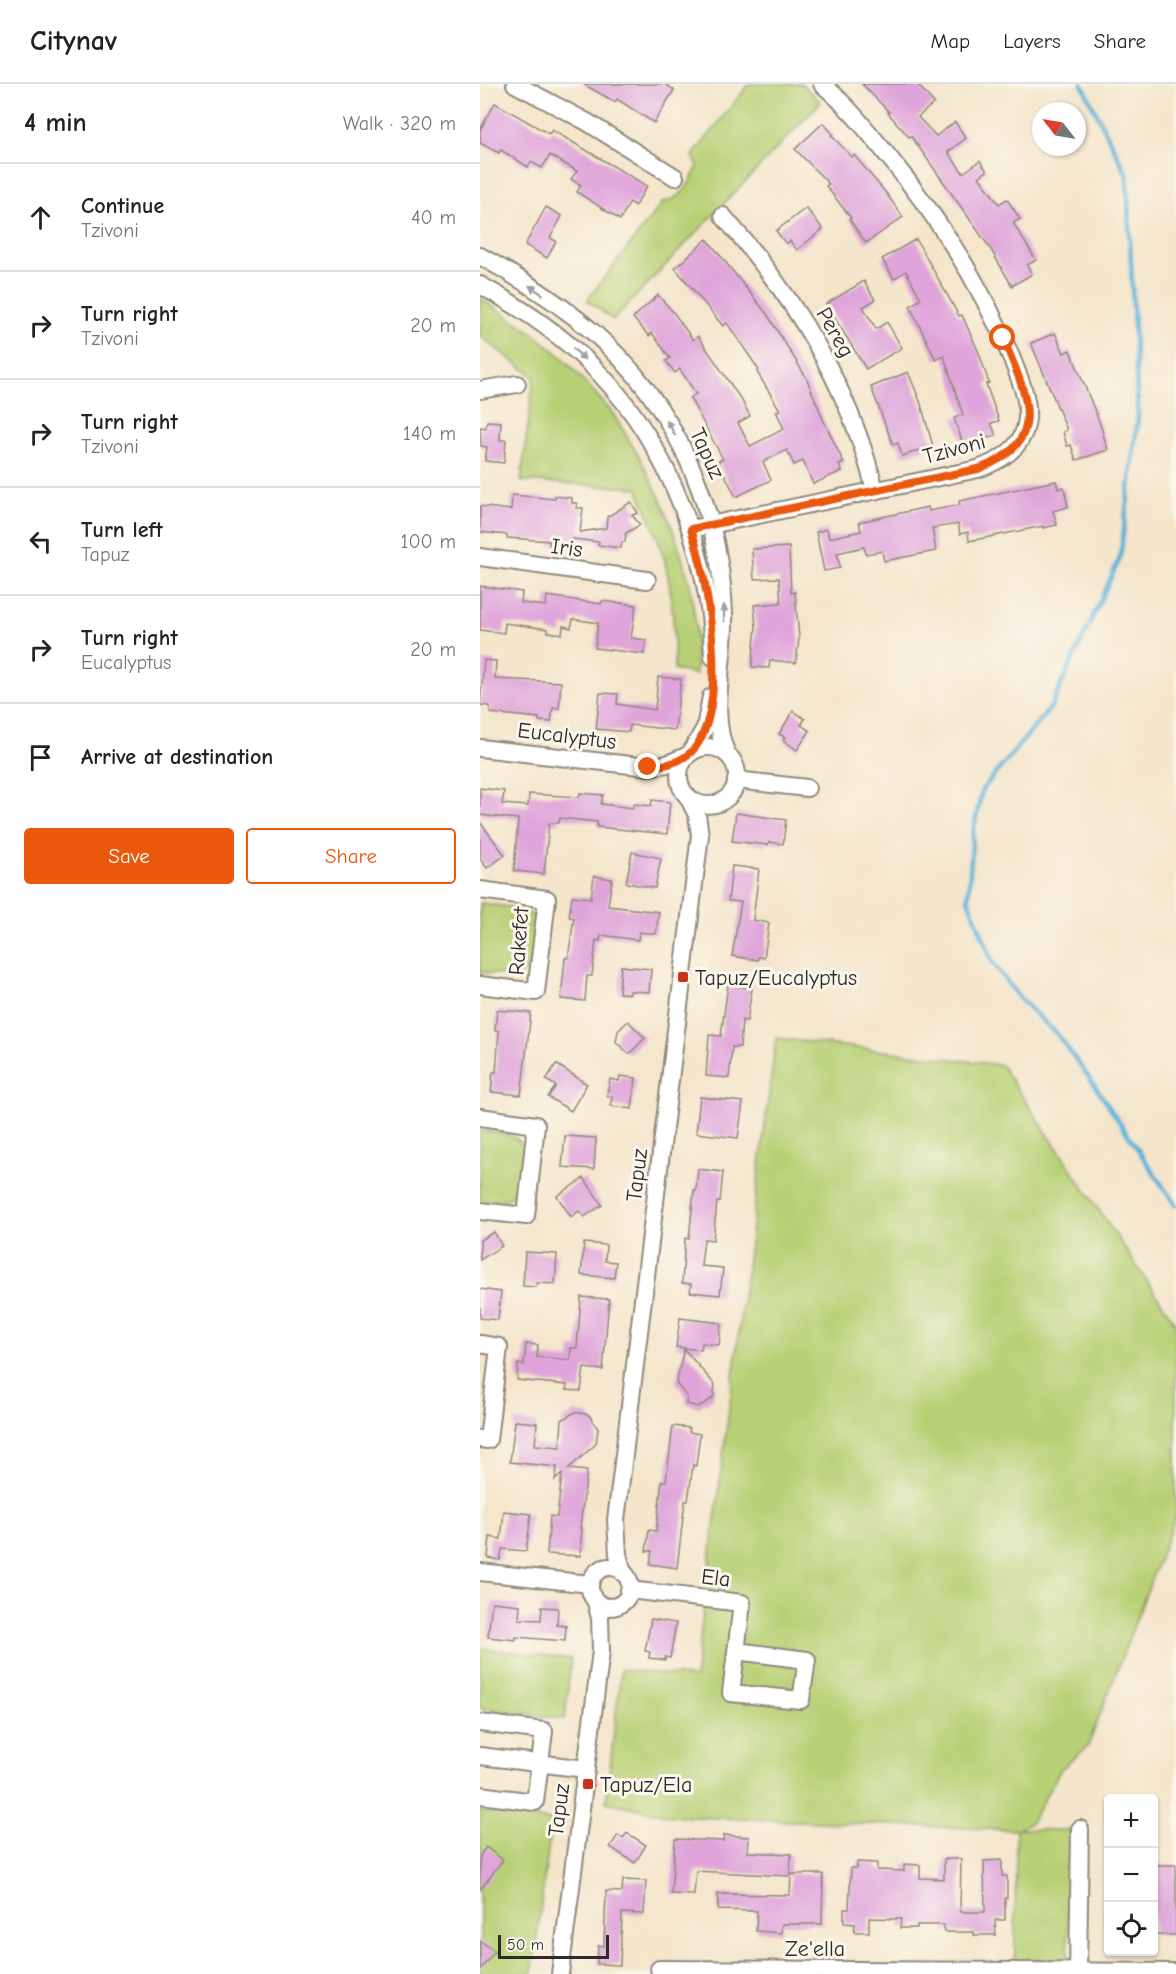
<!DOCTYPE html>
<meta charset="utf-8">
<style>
:root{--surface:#fff;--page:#f2f2f2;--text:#222;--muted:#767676;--line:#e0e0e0;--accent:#ea580c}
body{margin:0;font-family:"Comic Neue",sans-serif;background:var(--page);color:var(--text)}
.controls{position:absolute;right:18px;bottom:18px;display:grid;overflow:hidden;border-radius:6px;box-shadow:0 2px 4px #0004}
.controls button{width:54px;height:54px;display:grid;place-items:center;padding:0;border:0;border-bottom:2px solid var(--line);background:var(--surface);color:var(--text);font:30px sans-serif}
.compass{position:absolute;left:552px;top:18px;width:54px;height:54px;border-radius:50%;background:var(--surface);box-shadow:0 2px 4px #0004;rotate:301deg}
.scale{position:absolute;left:18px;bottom:15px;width:111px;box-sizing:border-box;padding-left:6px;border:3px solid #2b2b2b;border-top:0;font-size:16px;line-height:21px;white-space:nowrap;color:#2b2b2b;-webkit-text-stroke:4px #fbf7ec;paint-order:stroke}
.stop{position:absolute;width:18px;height:18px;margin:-14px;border:4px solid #ea580c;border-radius:50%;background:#fff}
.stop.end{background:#ea580c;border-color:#fff;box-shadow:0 2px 6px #0008}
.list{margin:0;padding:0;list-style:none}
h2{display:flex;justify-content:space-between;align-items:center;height:78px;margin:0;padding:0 24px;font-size:26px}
h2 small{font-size:20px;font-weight:400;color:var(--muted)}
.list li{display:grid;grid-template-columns:39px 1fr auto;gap:18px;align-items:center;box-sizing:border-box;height:108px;padding:0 24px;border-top:2px solid var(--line)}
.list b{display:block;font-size:22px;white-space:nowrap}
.list p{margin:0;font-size:20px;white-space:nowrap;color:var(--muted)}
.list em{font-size:20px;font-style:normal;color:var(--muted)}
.actions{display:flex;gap:12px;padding:18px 24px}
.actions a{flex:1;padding:14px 0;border:2px solid var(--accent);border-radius:6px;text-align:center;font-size:21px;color:var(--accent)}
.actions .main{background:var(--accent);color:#fff}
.icon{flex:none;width:33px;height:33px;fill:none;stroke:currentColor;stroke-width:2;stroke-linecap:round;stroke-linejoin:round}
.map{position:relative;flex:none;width:696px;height:1890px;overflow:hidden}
header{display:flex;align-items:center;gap:36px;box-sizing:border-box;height:84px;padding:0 30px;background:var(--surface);border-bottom:2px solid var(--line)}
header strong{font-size:28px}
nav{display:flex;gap:33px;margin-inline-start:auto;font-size:21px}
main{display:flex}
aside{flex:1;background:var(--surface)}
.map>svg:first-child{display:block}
.green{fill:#b8d075;stroke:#727e50;stroke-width:1.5}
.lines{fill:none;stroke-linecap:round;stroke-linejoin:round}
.stream{stroke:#5ab1d7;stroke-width:4.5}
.building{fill:#dfa4da}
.minor-casing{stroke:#90887b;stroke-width:20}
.minor{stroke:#fff;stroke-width:16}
.oneway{fill:#a0a0a0}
.route{stroke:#ea580c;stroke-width:8}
.poi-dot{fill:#c8321e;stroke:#fbf7ec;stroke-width:2}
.labels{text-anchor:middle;stroke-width:6;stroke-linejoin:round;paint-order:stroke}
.street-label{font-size:22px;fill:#2b2b2b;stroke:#fbf7ec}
.poi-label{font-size:22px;fill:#2b2b2b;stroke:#fbf7ec;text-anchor:start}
</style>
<header>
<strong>Citynav</strong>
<nav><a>Map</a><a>Layers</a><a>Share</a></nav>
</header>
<main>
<aside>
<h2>4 min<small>Walk · 320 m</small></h2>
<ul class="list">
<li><svg class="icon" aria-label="ahead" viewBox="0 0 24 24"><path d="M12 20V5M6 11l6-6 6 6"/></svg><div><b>Continue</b><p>Tzivoni</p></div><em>40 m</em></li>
<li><svg class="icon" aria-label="right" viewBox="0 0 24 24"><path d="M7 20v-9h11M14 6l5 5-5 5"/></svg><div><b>Turn right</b><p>Tzivoni</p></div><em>20 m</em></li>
<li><svg class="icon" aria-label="right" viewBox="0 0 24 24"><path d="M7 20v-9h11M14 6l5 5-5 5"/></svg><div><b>Turn right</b><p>Tzivoni</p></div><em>140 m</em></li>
<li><svg class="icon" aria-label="left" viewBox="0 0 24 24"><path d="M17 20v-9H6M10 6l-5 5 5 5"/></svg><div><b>Turn left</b><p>Tapuz</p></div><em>100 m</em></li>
<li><svg class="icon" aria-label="right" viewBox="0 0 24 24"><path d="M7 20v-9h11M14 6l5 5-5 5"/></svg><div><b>Turn right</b><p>Eucalyptus</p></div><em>20 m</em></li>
<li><svg class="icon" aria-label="arrive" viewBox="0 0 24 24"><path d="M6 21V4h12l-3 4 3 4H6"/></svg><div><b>Arrive at destination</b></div></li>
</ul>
<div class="actions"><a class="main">Save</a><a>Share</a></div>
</aside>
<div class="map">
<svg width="696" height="1890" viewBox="0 0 696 1890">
<rect width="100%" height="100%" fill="#fbf7ec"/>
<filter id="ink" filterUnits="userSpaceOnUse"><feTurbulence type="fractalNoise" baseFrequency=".0167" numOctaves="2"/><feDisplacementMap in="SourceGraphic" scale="12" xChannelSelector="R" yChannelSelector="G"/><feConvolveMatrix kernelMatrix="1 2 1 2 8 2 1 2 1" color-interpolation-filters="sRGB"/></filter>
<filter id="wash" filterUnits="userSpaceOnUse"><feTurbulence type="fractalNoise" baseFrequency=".008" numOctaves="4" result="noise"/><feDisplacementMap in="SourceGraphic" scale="24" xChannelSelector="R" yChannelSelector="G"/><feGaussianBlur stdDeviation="1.35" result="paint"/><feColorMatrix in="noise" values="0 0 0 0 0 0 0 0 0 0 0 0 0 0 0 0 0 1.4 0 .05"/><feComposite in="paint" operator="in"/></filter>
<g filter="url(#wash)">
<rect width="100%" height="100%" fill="#f4e5cb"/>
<g class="green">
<path d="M269,0H322L341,18L133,236L107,216L183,118C204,114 209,100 218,82L213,71Z"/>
<path d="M0,214L53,249L83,274L132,328L160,374L181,416L196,454L210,500L216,542V590L194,586C195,548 193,510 184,474C178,450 166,427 157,404L41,397L54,293L0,252Z"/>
<path d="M0,819L43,825L55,833C57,843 55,853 54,863C52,900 28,891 0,888Z"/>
<path d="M296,954L521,981L696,1240V1431L608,1662L581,1685L551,1738L539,1745L590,1746L588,1876H535L536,1746L192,1732L126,1718L141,1585L215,1594Z"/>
<path d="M0,1046C15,1049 36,1048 44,1063L41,1100L28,1115L12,1117L0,1116Z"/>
<path d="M0,1564L91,1575L85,1635L0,1624Z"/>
<path d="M0,1727L72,1736L52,1890H0Z"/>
</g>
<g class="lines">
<path class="stream" d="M602,0L647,91L658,333L640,474L571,623L502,706L493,748L488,815L513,879L539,914L577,950L613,999L696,1122"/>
</g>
<g id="blocks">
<g class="building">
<path d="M103,0H185L194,6L174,39L137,15L135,18Z"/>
<path d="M382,0H437L454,19L438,33L456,52L475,38L486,54L468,68L483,89L500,77L507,87L499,93L519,120L527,115L540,135L533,139L556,176L547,181L552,190L532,202L510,164L431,52L429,53L408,29L409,28Z"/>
<path d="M15,19L69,50L72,46L167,102L155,122L150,118L140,136L97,108L101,101L91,95L97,87L70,71L62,84L51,78L48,83L21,66L19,69L0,59V46Z"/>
<path d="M343,39L353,50L351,51L372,73L374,71L406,109L423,133L386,159L369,135L371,134L346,102L349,100L315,65Z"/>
<path d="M66,123L82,132L70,154L76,157L67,174L45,161Z"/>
<path d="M326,124L343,145L317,166L310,157L306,160L296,147Z"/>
<path d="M227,155L287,230L326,293L343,335L364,379L359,381L362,387L333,400L323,377L314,381L307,366L283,378L291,396L256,413L238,377L243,375L210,314L216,310L200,285L195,289L186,277L190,274L172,249L169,252L153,234L178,211L194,229L213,256L218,252L262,317L270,332L258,339L270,362L304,345L296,327L300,326L277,288L279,286L247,239L243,242L195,184Z"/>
<path d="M436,155L479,232L482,231L499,269L509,299L506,300L519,337L511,339L516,351L484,363L474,334L483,331L464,272L456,276L430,222L441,215L426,187L414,195L402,175Z"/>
<path d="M384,197L395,216L383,223L396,245L407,238L422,264L386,285L346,220Z"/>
<path d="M575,249L584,269L590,266L619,337L628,366L596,376L591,361L587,362L583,348L587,346L551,259Z"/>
<path d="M428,288L440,317L453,362L422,372L418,359L413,361L391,303Z"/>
<path d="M7,337L21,338L20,356H26L24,379L5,377L7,363L1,362L0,343L6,344Z"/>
<path d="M576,397L578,405L584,403L588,423L573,427L577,441L563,444V442L489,457L488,448L480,450L478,440L452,444L456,467L404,477L402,467L386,470L384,463L357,469L360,484L344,487L336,448L347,445L349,454L381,447L379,438L448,423L449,427L480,421L479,417Z"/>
<path d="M32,411L74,415L75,412L92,414V419H97L96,424H103L100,448L126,444L127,433L151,418L158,429L152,431L160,441L146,449L145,458H142L141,464L118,461L119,458L93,455L92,463L69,461L70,457L27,454V451L0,448V422L31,426Z"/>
<path d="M309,463L311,509L315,508L319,554L316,579L290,576L289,584L272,583L276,543L274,521L301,519L299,494L274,495L272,465Z"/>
<path d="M0,502L42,508L41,519L66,522L67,512L121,520L122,517L156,521L151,554L166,556L164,570L115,564L118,539L93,535L91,544L83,542L82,550L68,548V545L25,539L24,549L0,546Z"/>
<path d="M4,576L16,577L15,595L81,598L79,624H73L71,638L59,637V634L10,629V622L0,621Z"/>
<path d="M178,593L201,595L195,646L150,641L149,648L116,645L120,609L138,610L137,620L175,626Z"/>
<path d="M313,627L325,635L321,641L330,647L317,666L303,656L305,653L299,650Z"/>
<path d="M0,704L24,707L22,720L48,722L49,710L99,713L100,709L123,711L121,720L153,724V720L171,722L172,716L190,718L187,750L117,743V738L80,734L79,739H69L64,790L34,787L38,735L0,731Z"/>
<path d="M256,729L306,736L303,760L289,758L288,761L252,757Z"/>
<path d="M0,738L25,771L7,784L0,775Z"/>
<path d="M152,768L181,774L175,804L146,799Z"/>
<path d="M252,782L279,785L273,836L289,839L284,874L278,873V876L252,872L261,818L248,817Z"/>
<path d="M114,792L132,795L128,822L179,828L176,850L159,848L158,856L121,851L120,857L116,856L112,892H107L105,917L81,915L85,874H88L94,834L89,833L92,812L111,814Z"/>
<path d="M141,882L171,885L169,908L150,907V910L139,909Z"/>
<path d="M248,901L272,904L267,937L262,936L260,963H252L249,994L226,992L229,951L241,952Z"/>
<path d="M17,926L51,929L41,1011L11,1008L13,988H16L18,961L19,947L15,946Z"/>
<path d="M148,937L165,954L149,970L136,958L138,947Z"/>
<path d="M76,980L107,1000L91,1027L68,1013L76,1002L66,996Z"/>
<path d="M140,992L156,994L152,1025L131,1022L132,1012H127L130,995L139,997Z"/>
<path d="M220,1013L263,1018L258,1054L216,1049Z"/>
<path d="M85,1052L116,1054L114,1085L82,1083Z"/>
<path d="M218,1085L243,1088L240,1118H237L233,1156L224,1155L221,1182L243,1184L240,1211L210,1208L211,1200L202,1199L205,1154L209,1155L214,1106L216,1107Z"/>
<path d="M104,1094L122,1121L104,1133L99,1127L91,1133L77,1112Z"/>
<path d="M14,1148L22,1162L0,1176V1156Z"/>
<path d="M104,1159L126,1161L125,1177L136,1178L134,1194L101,1191Z"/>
<path d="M45,1168L77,1170L75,1200L57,1199L56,1203L43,1202Z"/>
<path d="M0,1205L21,1208L18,1236L0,1234Z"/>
<path d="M101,1213L129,1215L123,1286L104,1284L101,1307L86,1306L87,1301L37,1296L38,1280L44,1281L46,1260L58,1261L57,1273L90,1276L91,1264H97Z"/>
<path d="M200,1234L241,1239L239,1261L222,1259L221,1266L196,1263Z"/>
<path d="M204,1265L235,1301L233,1314L219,1323L206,1320L207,1313L196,1299Z"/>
<path d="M95,1328L109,1331L118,1345L116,1360L88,1385L107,1387L100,1444H102L100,1472L67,1470L70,1432L77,1433L82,1390L75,1396L77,1383L30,1378L35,1337L57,1339L55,1361L80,1363L82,1336Z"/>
<path d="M193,1342L210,1344L209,1348L220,1350L216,1382L213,1381L208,1417H205L197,1484L170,1480L172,1467H166L169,1446L176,1447L182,1397H186Z"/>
<path d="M24,1427L51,1430L46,1467L22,1465L20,1476L8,1474L10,1453L21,1455Z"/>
<path d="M12,1518L40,1521L39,1535L61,1536L62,1523L78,1524L77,1541L86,1542L85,1557L36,1553V1556L8,1553Z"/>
<path d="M171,1535L196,1539L190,1574L185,1573V1576L169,1574L170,1568L165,1567Z"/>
<path d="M147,1749L166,1761L155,1779L130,1763L138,1751L143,1754Z"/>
<path d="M244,1751L269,1753L268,1768L311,1770L310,1792L216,1787L214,1811L191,1810L195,1755L243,1757Z"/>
<path d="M6,1763L23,1776L0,1806V1771Z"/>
<path d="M464,1775H481L480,1828H505L504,1777L522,1776V1792H527V1814H525V1836H515L516,1851H494V1848H464V1841H437V1844H420L421,1835L389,1834V1848H374L375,1840L364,1839V1825H369L371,1784H377V1778L397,1779V1786L424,1787V1780L440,1781V1794L464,1795Z"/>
<rect x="674" y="1781" width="22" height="70"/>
<path d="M311,1790H343L342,1840H302L301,1849L276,1847L277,1827L238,1826V1810L310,1811Z"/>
<path d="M143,1796L166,1797L164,1830L142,1829L140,1881L117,1880L118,1862H124L126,1807L142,1808Z"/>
<path d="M0,1857L15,1867L0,1886Z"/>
</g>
</g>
</g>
<g filter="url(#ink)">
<use href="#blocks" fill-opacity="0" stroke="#90887b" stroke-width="1.5"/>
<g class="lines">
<defs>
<g id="minor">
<path d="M35,0L107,38L195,93"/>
<path d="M243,132C315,214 368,299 395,406"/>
<path d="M0,172C40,194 78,218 113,248C195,319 240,423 244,530C246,573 228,631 247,670"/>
<path d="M0,201C44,225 86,254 120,290C189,362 231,474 233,573"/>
<path d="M0,306L37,300"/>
<path d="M211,445L498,385C520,377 541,365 546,341C551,318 540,296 532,275C501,199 456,130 404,67C385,44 365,19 342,0"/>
<path d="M0,473L167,496"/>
<circle cx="228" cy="692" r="29"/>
<path d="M0,664L168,683L187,680L206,672"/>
<path d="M211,668L225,644L231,613"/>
<path d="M256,696L327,704"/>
<path d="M0,806L67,815L56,908L0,901"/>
<path d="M0,1033L56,1041L46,1132L0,1127"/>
<path d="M0,1260L19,1263L8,1356L0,1355"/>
<circle cx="130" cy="1503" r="20"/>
<path d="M0,1488L110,1500"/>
<path d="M143,1489L138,1470L136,1436L220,751L217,731L208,713"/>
<path d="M149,1506L262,1519L251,1609L321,1616L327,1576L256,1567"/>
<path d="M0,1639L64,1647L55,1718L0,1711"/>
<path d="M0,1672L106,1685"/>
<path d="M179,1885L696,1888"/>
<path d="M80,1890L121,1567L120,1534L116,1518"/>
<path d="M598,1890L600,1745"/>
</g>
</defs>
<use href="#minor" class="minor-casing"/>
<use href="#minor" class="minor"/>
</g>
<defs><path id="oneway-solid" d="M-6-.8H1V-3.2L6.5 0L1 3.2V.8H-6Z" transform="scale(1.5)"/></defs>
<g class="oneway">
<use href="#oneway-solid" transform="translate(56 206) rotate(-147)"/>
<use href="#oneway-solid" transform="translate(99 270) rotate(42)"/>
<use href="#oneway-solid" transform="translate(191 344) rotate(-120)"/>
<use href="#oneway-solid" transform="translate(244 529) rotate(-91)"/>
</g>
</g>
<g class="lines" filter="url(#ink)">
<path class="route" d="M168,683C185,682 203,678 214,665C250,621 228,495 211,445L498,385C573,358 545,308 523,254"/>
</g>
<g class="poi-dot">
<rect x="197" y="887" width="12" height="12" rx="3"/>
<rect x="102" y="1694" width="12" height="12" rx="3"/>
</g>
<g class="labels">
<g class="street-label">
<text transform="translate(356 248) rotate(60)" y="8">Pereg</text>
<text transform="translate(474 364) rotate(-15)" y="8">Tzivoni</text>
<text transform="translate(228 369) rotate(65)" y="8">Tapuz</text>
<text transform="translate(87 463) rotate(8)" y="8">Iris</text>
<text transform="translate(87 651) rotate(7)" y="8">Eucalyptus</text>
<text transform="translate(38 857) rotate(-86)" y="8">Rakefet</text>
<text transform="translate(156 1091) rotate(-83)" y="8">Tapuz</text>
<text transform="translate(236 1493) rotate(7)" y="8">Ela</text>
<text transform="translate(78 1726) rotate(-83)" y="8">Tapuz</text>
<text x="335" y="1872">Ze'ella</text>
</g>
<g class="poi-label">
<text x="215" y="901">Tapuz/Eucalyptus</text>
<text x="120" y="1708">Tapuz/Ela</text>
</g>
</g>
</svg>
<div class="controls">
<button>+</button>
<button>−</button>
<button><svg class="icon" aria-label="locate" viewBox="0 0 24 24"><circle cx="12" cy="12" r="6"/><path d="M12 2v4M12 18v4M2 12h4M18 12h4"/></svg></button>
</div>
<svg class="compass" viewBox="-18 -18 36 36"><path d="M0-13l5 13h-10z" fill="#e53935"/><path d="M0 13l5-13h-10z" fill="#767676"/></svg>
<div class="scale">50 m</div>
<div class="stop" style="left:523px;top:254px"></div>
<div class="stop end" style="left:168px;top:683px"></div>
</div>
</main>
